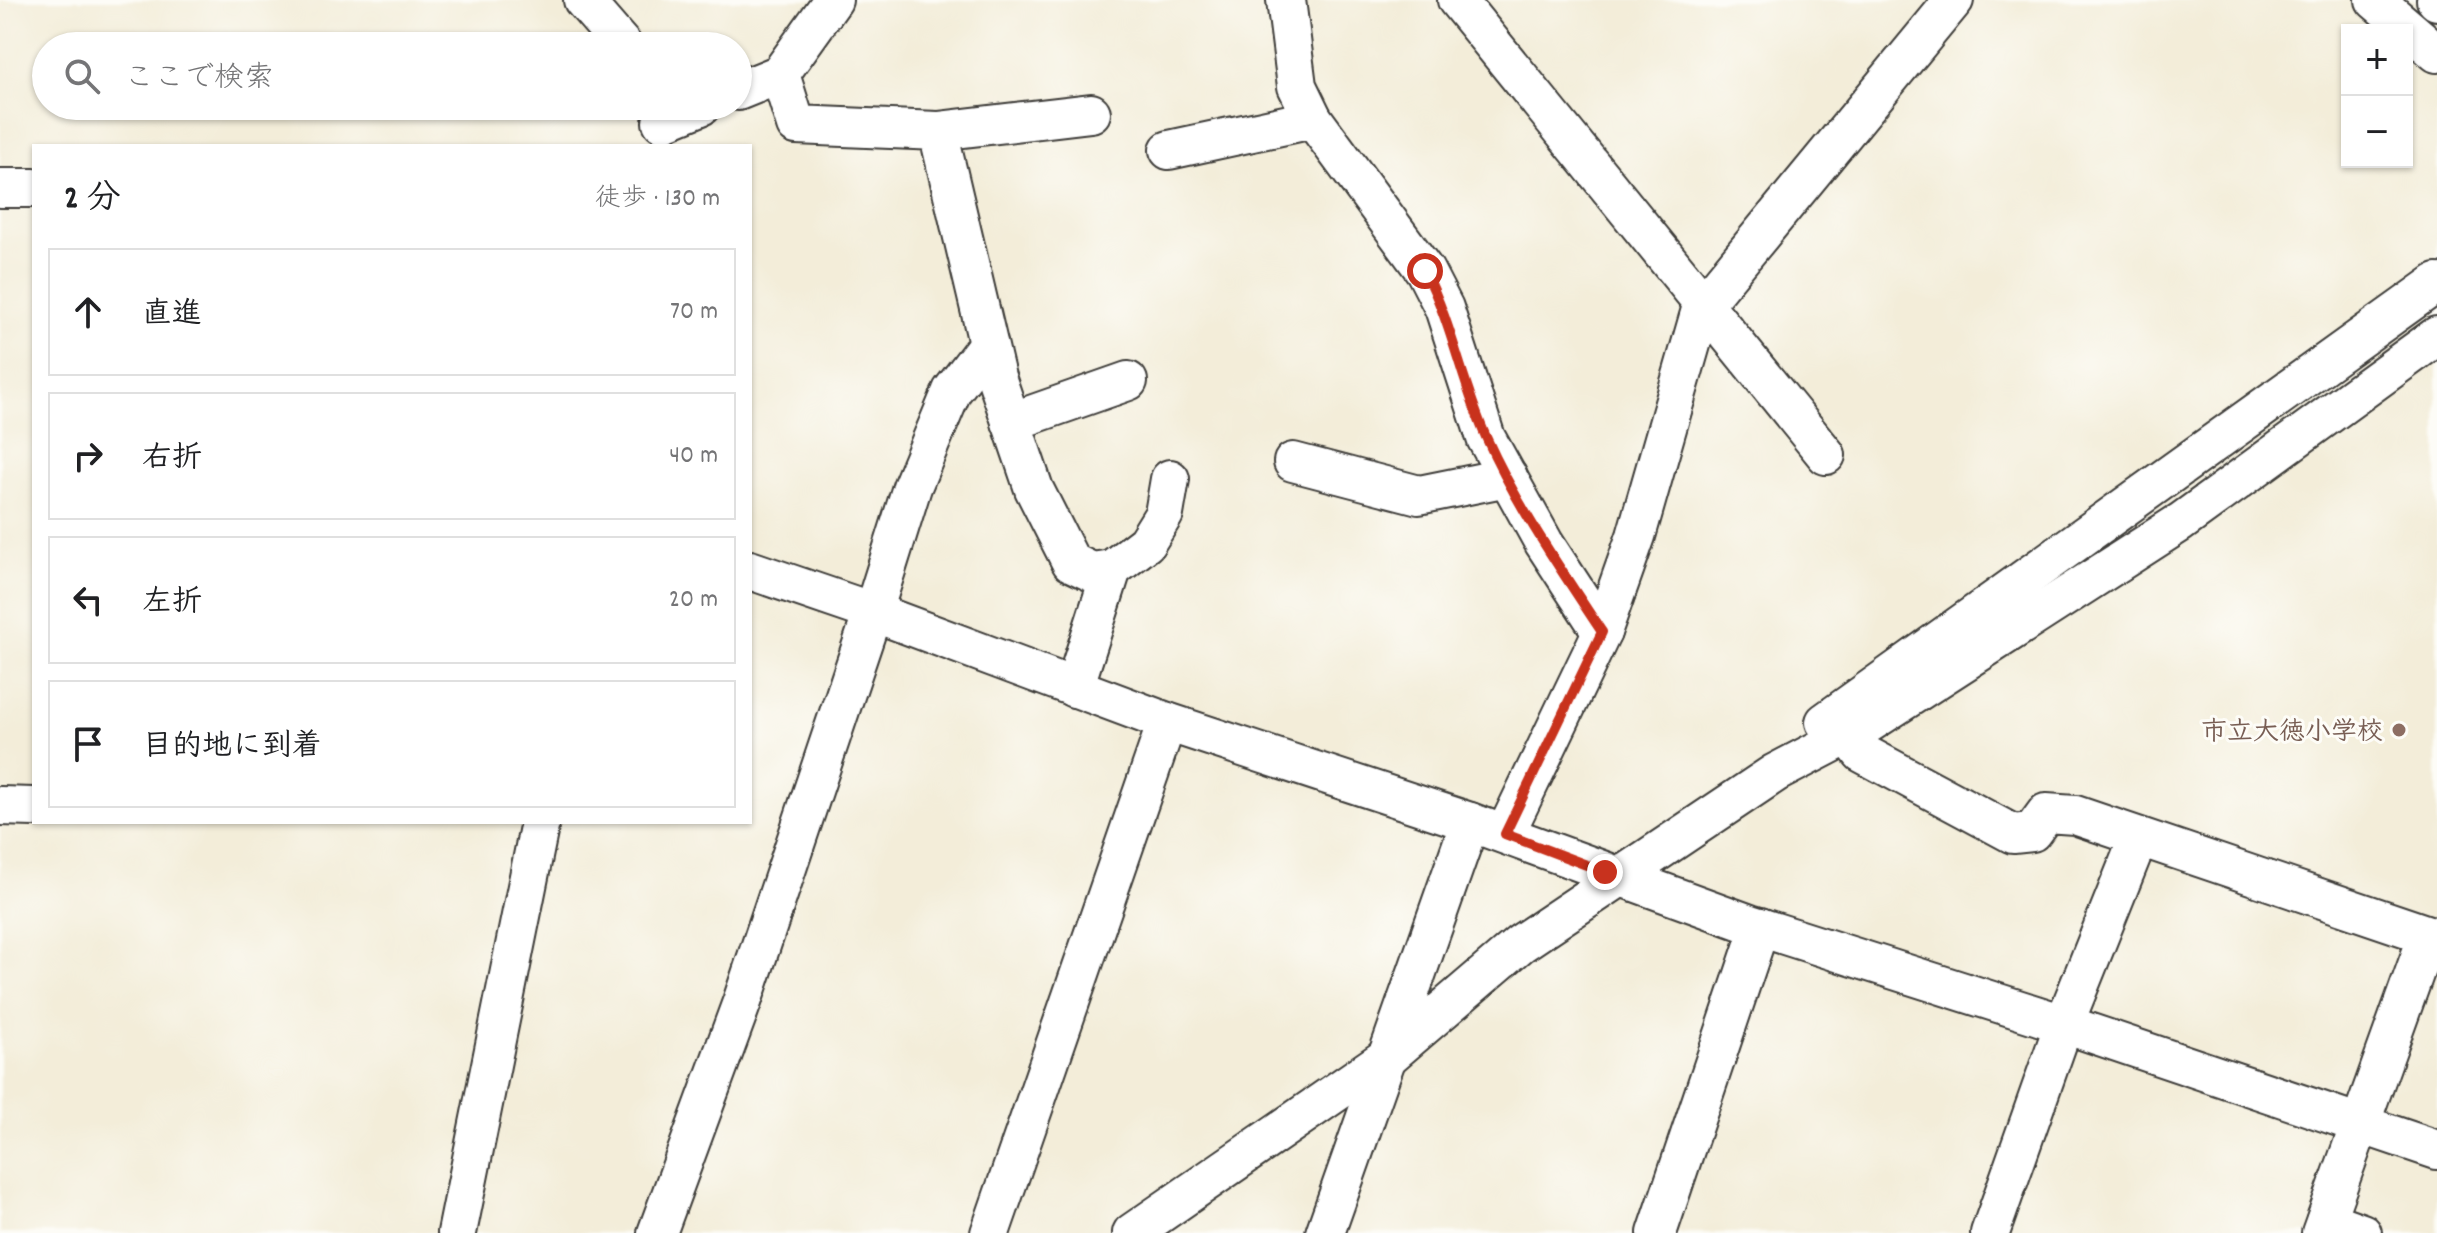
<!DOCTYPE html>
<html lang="ja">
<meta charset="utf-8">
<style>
:root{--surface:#fff;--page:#f6f6f6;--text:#202124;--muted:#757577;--line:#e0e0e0}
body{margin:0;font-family:Dekko,"Klee One",sans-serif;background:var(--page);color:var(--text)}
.controls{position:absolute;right:24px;top:24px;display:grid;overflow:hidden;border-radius:0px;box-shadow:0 2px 6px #0004}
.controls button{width:72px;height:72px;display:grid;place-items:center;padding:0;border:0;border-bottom:2px solid var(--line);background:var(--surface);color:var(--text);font:40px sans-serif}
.stop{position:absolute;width:24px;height:24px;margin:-18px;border:6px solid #c8321e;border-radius:50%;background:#fff}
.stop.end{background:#c8321e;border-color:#fff;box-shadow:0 2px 8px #0008}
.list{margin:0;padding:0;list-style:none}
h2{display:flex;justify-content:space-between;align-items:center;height:104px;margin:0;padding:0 32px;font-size:34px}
h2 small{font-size:26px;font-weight:400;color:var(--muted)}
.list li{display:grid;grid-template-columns:52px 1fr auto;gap:24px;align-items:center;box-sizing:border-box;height:128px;margin:0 16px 16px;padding:0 16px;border:2px solid var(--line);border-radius:0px}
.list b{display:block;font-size:30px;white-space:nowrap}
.list em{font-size:26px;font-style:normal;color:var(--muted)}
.icon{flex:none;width:44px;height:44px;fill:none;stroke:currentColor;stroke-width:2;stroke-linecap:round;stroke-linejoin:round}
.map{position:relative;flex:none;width:2437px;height:1233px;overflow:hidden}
.search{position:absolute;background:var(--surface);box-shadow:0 2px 6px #0004;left:32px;top:32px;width:720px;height:88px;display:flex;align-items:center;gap:20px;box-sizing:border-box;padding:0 28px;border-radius:44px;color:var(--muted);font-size:30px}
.panel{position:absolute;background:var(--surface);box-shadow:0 2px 6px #0004;left:32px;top:144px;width:720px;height:680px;border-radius:0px}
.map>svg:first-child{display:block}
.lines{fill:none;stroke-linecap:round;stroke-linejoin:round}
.street-casing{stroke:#3c3b38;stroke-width:42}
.street{stroke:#fff;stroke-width:38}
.route{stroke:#c8321e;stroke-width:10}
.education-dot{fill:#8d6e63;stroke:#fdfcf7;stroke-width:3}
.labels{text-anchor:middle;stroke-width:6;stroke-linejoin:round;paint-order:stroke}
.education-label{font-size:26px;font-weight:bold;fill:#785e54;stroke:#fdfcf7;text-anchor:end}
</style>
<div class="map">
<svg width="2437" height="1233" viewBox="0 0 2437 1233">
<rect width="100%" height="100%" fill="#fdfcf7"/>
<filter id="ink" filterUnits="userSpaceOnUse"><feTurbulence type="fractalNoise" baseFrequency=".0125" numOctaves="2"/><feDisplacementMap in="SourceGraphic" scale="16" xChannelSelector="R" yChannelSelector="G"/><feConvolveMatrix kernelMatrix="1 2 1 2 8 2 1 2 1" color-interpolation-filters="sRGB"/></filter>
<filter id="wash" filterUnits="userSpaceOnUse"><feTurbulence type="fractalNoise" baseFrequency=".006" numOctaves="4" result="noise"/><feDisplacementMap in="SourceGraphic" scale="32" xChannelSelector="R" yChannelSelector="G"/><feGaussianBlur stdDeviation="1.8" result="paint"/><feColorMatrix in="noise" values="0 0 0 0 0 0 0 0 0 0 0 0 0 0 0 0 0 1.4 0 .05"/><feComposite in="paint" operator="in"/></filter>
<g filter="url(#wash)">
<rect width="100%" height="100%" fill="#f3edd9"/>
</g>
<g filter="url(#ink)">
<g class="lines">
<defs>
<g id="street">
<path d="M583,0L623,46"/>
<path d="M1286,0L1297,86L1313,119L1425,271L1444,308L1486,438L1544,543L1602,632"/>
<path d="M1457,0L1826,455"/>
<path d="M2375,0L2437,53"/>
<path d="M2436,0L2437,1"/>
<path d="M780,74L796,125L938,131L996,377L1034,489L1071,562L1092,572L1112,569"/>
<path d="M738,91L780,74L833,0"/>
<path d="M662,122L701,106"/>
<path d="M938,131L1091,113"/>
<path d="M1169,150L1313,119"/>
<path d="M0,188H34"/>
<path d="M1011,422L1128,381"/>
<path d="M1293,462L1419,495L1508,477"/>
<path d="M750,570L873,612L1167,722L1470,822L1750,924L2064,1024L2437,1150"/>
<path d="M1074,688L1112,569L1146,543L1164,514L1170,479"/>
<path d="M1825,722L2437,283"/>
<path d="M1848,735L1862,753L2013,834L2032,832L2046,813L2075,815L2437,938"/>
<path d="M0,806L34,807"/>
<path d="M1505,834L1602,632L1636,536L1702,306L1954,0"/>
<path d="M2326,1220L2362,1233"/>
<path d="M457,1233L540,822"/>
<path d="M657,1233L742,1002L873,612L912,487L952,391L988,344"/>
<path d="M990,1233L1167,722"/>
<path d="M1132,1233L1390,1055L1520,944L1775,773L1863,727L2181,522L2437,336"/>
<path d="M1325,1233L1470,822"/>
<path d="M1657,1233L1760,927"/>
<path d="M1990,1233L2064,1024L2139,837"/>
<path d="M2321,1233L2428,935"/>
</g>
</defs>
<use href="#street" class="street-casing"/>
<use href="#street" class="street"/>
</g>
</g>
<g class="lines" filter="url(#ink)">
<path class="route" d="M1425,271C1452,324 1462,383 1486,437C1517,506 1561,570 1602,632L1505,834L1605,872"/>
</g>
<circle class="education-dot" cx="2399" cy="730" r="8"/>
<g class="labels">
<g class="education-label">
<text x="2383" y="739">市立大徳小学校</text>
</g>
</g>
</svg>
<div class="controls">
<button>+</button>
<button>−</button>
</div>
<div class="stop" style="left:1425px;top:271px"></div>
<div class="stop end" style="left:1605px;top:872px"></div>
<div class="search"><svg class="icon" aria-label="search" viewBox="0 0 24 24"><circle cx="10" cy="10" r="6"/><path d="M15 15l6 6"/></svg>ここで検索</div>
<section class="panel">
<h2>2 分<small>徒歩 · 130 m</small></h2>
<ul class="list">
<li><svg class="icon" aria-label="ahead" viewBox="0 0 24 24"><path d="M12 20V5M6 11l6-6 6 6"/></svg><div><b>直進</b></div><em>70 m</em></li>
<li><svg class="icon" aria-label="right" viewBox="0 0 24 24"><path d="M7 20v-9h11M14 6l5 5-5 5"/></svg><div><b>右折</b></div><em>40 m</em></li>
<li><svg class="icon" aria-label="left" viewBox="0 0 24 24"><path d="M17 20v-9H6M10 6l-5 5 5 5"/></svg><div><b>左折</b></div><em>20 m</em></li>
<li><svg class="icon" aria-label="arrive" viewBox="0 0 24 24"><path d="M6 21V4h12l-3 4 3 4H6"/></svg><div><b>目的地に到着</b></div></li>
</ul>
</section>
</div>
